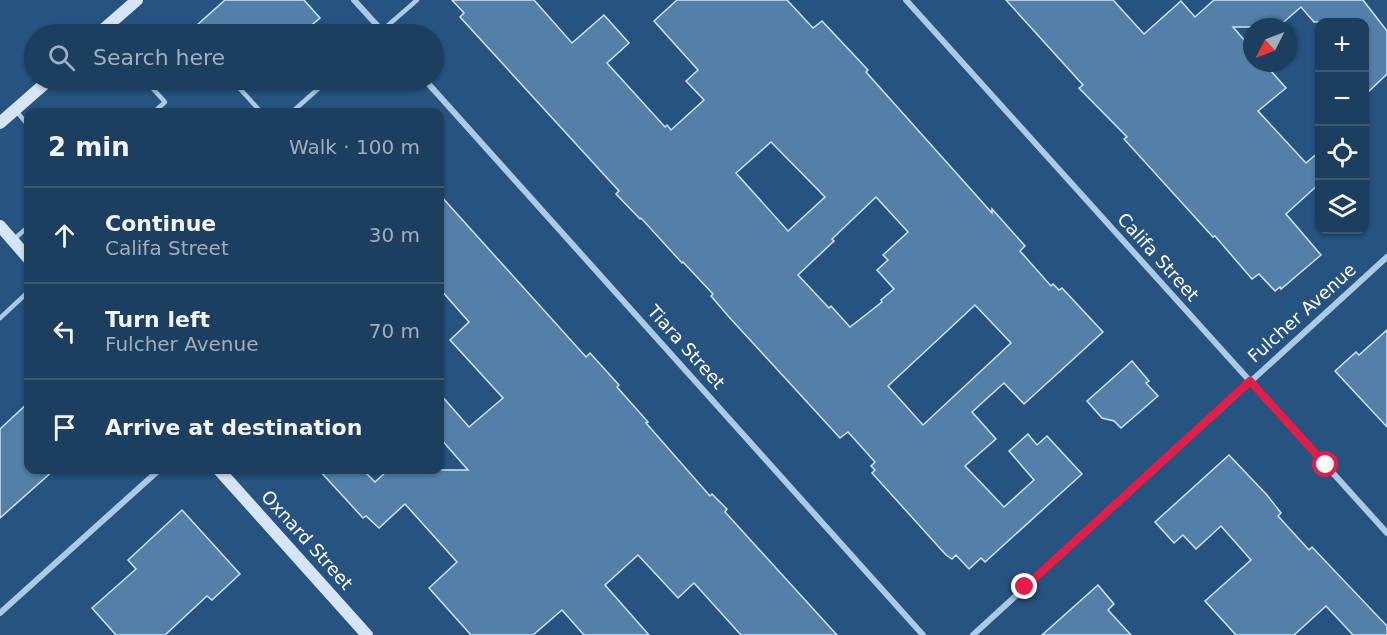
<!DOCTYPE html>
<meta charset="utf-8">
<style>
:root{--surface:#1c3e5f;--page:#254565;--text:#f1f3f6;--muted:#a0aebd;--line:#3a5774}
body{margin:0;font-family:"DejaVu Sans",sans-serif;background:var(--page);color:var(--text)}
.controls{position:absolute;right:18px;top:18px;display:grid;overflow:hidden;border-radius:12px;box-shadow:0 2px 4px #0004}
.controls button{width:54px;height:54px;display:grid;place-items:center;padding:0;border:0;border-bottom:2px solid var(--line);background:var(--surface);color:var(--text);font:30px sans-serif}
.compass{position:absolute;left:1243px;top:18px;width:54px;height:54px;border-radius:50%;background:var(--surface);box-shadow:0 2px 4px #0004;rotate:228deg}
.stop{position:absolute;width:18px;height:18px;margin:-14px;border:4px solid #e11d48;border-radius:50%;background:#fff}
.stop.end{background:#e11d48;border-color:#fff;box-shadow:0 2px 6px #0008}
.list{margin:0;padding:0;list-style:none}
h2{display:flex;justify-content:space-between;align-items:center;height:78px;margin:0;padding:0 24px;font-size:26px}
h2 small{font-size:20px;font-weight:400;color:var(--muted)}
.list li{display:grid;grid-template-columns:39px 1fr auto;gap:18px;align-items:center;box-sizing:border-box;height:96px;padding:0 24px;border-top:2px solid var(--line)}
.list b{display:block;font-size:22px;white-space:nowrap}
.list p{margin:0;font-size:20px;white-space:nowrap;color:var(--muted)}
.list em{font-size:20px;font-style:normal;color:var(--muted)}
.icon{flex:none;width:33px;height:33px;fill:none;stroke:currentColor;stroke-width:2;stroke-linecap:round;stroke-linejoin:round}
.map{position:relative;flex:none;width:1387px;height:635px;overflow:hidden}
.search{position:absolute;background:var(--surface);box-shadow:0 2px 4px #0004;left:24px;top:24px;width:420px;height:66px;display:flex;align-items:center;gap:15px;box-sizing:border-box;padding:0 21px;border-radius:33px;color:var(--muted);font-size:22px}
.panel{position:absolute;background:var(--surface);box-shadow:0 2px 4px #0004;left:24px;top:108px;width:420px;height:366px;border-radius:12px}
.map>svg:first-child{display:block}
.building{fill:#537fa9;stroke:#d0e3f4;stroke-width:1.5;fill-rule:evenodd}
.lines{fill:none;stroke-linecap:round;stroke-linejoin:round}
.lane{stroke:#adcae5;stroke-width:4.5}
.street{stroke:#adcae5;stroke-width:6}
.secondary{stroke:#d6e5f5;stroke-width:12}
.route{stroke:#e11d48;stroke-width:8}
.labels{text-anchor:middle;stroke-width:6;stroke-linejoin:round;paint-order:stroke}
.street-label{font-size:18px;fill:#fff;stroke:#26537f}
</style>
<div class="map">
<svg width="1387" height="635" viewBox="0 0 1387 635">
<rect width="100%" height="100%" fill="#26537f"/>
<g class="building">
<path d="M225,0H304L320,18L301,34H187Z"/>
<path d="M452,0H534L572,43L604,15L629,43L607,63L665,127L667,125L671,130L704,100L686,81L698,70L654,21L677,0H787L813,28L822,21L868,70L866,72L992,213V209L1025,246L1020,251L1051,286L1053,284L1059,290L1062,288L1103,332L1024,404L1004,383L972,412L996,439L965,466L1004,507L1034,480L1009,451L1028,434L1037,445L1047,436L1082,474L985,562L981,558L969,569L956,555L952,559L946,555L872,473L875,470L871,466L875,462L848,432L840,438L729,317L711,296L713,294L683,262L682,263L641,218L640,219L616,194L619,191L460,17L464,13ZM771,142L825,197L788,231L736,173ZM876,197L908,232L883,255L888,260L877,270L894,289L881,300L882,302L850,327L831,306L829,308L798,275L834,241L832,239ZM975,305L1011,343L923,425L888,386Z"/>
<path d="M1006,0H1113L1144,34L1181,1L1195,17L1214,0H1363L1387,31V74L1365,95V22H1314L1301,7L1278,27H1233L1252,49V63H1264L1286,88L1258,111L1306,163L1320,151V183L1286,214L1321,255L1281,289L1280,287L1275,291L1259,274L1252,279L1215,236L1213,237L1124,139L1127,137L1079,88L1083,85Z"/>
<path d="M440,195L586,357L590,353L619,385L617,387L648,422L646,423L710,496L712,494L727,509L725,512L837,635H741L694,583L678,598L638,555L605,585L649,635H584L562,610L533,635H471L429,588L457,562L405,504L379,528L366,516L363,518L319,470H363L375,482L388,470H468L440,438V394L469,427L503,398L450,340L469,322L440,289Z"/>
<path d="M1387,330V427L1335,371L1356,352L1359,355Z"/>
<path d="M1132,361L1149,381L1146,383L1158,396L1121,428L1114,421L1102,418L1087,401Z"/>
<path d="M28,403V470H54L0,518V429Z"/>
<path d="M1229,455L1267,495L1281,513L1278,516L1309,550L1312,547L1387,626V635H1353L1326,606L1294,635H1236L1205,601L1251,560L1221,526L1196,549L1183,535L1174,543L1155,522Z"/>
<path d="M182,510L240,574L212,600L207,596L165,635H116L92,608L136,569L128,560Z"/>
<path d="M1098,585L1114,604L1108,610L1131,635H1042Z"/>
</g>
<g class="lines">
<g class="lane">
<path d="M378,34L417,0"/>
<path d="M145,80L165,102L154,112"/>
<path d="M232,80L261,112"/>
<path d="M17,112L28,125"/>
<path d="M292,112L328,80"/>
<path d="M13,240L28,227"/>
<path d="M0,318L28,292"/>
</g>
<g class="street">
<path d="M354,0L385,34"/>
<path d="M906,0L1387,533"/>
<path d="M425,80L923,635"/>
<path d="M0,613L159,470"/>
<path d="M973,635L1387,257"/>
</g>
<g class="secondary">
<path d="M98,34L137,0"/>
<path d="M0,123L49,80"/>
<path d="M0,226L28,258"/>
<path d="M219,470L367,635"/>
</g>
</g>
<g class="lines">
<path class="route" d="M1025,587L1250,381L1326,465"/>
</g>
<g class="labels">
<g class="street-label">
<text transform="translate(1158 257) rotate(48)" y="6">Califa Street</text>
<text transform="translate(1302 313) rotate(-42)" y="6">Fulcher Avenue</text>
<text transform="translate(686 347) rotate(48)" y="6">Tiara Street</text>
<text transform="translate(307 540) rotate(48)" y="6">Oxnard Street</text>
</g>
</g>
</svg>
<div class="controls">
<button>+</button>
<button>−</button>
<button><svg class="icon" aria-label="locate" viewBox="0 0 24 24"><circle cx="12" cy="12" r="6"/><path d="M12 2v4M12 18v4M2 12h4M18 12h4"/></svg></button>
<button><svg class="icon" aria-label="layers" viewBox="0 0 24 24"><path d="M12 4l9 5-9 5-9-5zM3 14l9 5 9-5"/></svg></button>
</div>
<svg class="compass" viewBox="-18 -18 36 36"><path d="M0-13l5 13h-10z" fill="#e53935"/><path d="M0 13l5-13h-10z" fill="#a0aebd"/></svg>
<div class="stop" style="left:1326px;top:465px"></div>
<div class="stop end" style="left:1025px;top:587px"></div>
<div class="search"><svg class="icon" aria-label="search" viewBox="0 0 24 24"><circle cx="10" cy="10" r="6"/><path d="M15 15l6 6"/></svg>Search here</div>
<section class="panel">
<h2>2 min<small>Walk · 100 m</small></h2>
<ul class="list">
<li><svg class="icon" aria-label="ahead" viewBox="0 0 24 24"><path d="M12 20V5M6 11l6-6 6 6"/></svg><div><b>Continue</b><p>Califa Street</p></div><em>30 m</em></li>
<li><svg class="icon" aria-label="left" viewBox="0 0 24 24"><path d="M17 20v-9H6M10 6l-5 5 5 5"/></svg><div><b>Turn left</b><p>Fulcher Avenue</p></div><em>70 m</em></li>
<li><svg class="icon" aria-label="arrive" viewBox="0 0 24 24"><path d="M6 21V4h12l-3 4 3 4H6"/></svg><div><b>Arrive at destination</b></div></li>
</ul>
</section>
</div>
